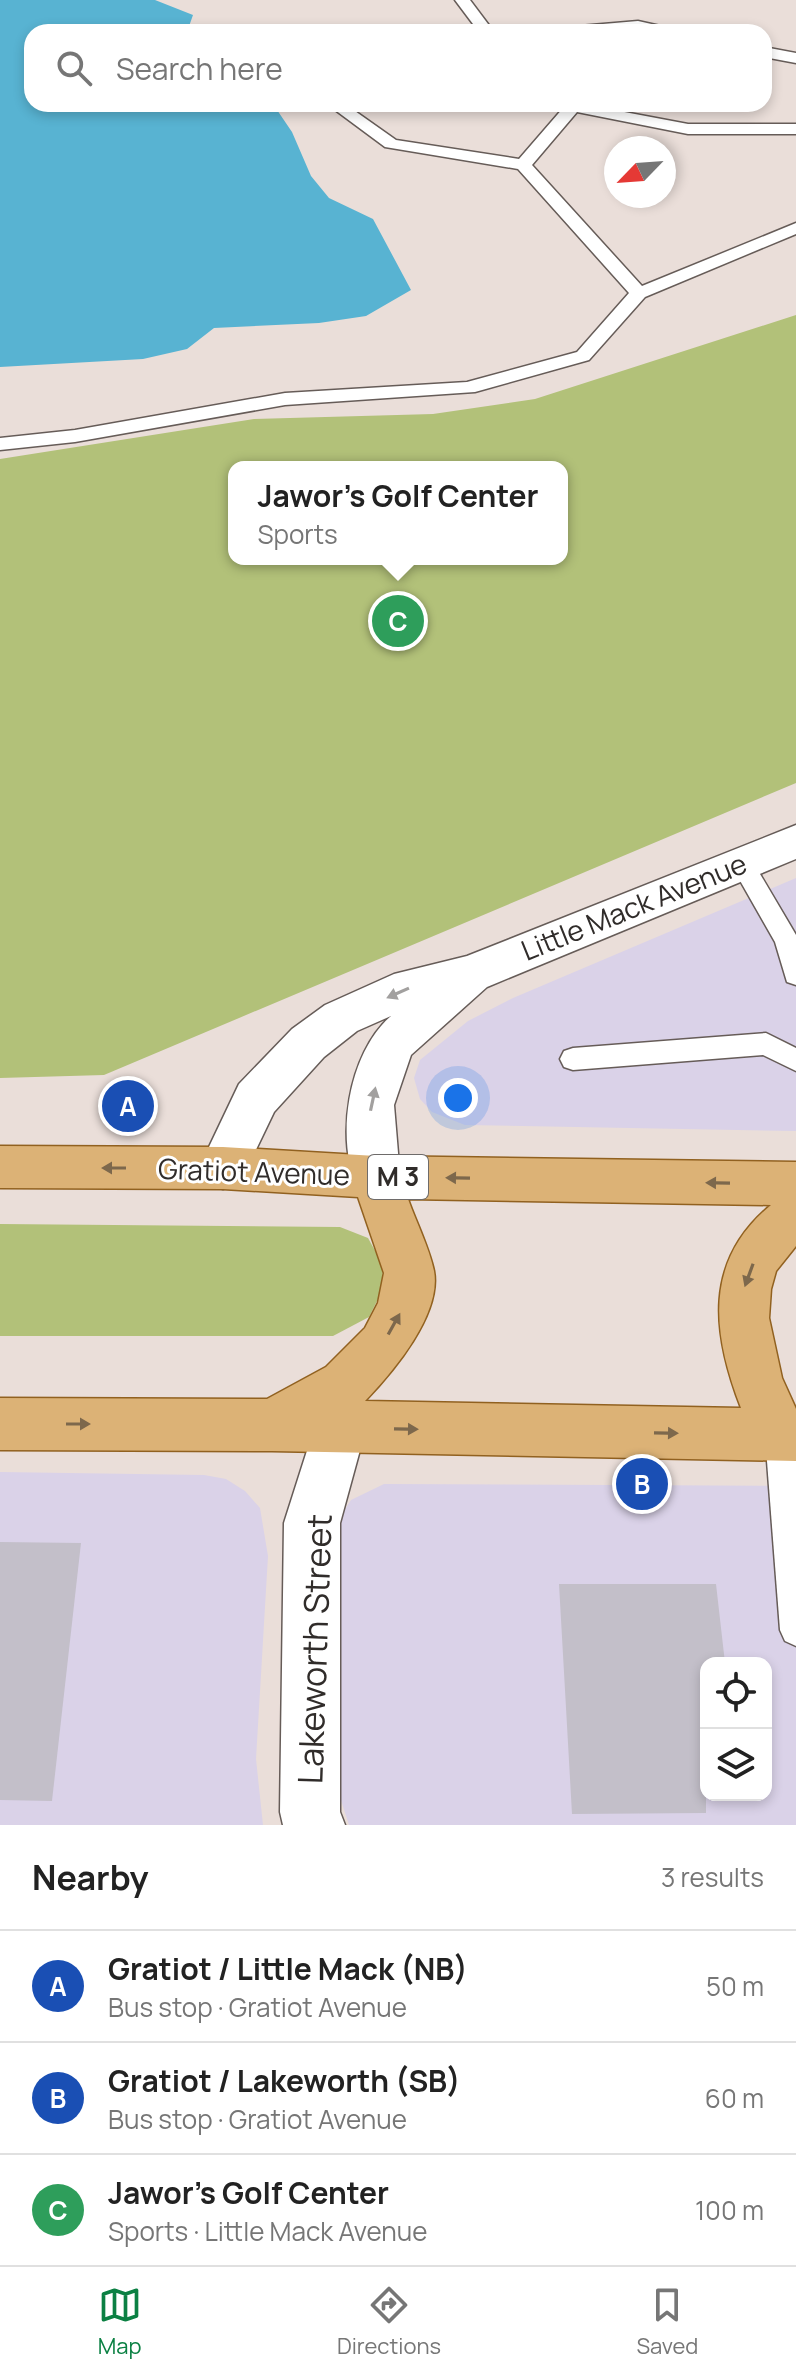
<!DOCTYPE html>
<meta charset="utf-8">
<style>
:root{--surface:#fff;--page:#f6f6f6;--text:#222;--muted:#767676;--line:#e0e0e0;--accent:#0b8043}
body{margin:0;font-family:Manrope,sans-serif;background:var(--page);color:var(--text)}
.controls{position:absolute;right:24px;bottom:24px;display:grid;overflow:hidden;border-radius:16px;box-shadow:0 4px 12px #0003}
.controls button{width:72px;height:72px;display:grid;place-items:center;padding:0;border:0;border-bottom:2px solid var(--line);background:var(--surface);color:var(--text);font:40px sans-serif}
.compass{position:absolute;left:604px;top:136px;width:72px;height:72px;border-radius:50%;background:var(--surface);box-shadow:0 4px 12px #0003;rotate:245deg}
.you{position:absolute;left:458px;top:1098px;width:28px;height:28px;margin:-20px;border:6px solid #fff;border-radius:50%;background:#1a73e8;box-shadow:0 0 0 12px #1a73e833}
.badge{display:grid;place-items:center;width:52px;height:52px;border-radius:50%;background:var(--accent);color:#fff;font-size:26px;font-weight:700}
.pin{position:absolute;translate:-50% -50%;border:4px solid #fff;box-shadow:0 2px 8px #0006}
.popup{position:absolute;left:228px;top:461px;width:340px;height:104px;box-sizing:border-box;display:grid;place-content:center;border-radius:16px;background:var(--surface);filter:drop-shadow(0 2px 6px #0005);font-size:26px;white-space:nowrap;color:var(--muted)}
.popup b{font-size:30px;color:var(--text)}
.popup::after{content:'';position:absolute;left:50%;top:100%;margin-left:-16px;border:16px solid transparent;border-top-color:var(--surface)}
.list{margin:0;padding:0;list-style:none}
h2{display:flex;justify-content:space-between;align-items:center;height:104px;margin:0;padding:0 32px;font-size:34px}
h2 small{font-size:26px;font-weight:400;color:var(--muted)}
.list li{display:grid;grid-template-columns:52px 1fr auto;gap:24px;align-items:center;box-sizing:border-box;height:112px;padding:0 32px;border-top:2px solid var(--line)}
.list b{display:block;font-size:30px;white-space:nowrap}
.list p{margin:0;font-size:26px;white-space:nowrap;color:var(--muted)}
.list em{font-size:26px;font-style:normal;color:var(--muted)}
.icon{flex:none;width:44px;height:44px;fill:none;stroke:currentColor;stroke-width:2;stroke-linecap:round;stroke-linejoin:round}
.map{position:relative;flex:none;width:796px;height:1825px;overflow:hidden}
.search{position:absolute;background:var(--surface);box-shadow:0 4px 12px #0003;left:24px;right:24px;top:24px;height:88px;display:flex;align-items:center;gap:20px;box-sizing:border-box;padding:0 28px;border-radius:24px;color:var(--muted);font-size:30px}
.sheet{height:440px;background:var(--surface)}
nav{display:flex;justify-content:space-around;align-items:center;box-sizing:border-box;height:112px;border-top:2px solid var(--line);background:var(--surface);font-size:22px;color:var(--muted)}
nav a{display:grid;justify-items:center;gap:4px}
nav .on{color:var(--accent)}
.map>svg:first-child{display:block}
.commercial{fill:#dad2e8;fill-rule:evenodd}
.green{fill:#b2c179;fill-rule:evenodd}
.water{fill:#58b3d2}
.building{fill:#c3bfc9}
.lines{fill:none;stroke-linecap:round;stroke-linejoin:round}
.service-casing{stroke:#665c58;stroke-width:3}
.minor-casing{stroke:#665c58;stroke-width:3}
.secondary-casing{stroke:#665c58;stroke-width:3}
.primary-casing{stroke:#916120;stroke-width:3}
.service{fill:#fff;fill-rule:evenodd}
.minor{fill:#fff;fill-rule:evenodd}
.secondary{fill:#fff;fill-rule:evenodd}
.primary{fill:#dcb276;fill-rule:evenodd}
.oneway{fill:#a2a09f}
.oneway2{fill:#7d684c}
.labels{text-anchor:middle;stroke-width:6;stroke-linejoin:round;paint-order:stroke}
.shield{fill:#fff;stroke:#6e6b6a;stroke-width:2}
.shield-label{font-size:26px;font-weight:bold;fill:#302c2a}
.street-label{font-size:28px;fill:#302c2a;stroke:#fff}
.near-street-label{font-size:34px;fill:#302c2a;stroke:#fff}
</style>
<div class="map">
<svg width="796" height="1825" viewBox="0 0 796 1825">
<rect width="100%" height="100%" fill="#eaded9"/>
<g class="commercial">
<path d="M796,878V1131L465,1125L432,1112L420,1099L414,1078L420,1060L468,1021L513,998Z"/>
<path d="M0,1472L204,1475L226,1479L245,1491L260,1508L268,1556L256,1759L263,1825H0Z"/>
<path d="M384,1484L796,1486V1825H349L337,1788L336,1558L342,1514L351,1500ZM706,1663H766V1795H706Z"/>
</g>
<g class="green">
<path d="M796,315V783L104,1075L0,1078V459L254,419L433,414L535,399ZM234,467H562V559H234Z"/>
<path d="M0,1224L340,1227L368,1238L383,1265L382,1291L369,1317L333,1336H0Z"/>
</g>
<path class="water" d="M0,0H155L193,15L187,32H32V104H273L292,132L311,176L329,198L373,219L411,290L366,316L319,323L214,328L187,349L143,359L0,367Z"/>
<g class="building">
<path d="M0,1542L81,1543L52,1801L0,1800Z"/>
<path d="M559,1584H716L725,1663H706V1813L572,1814Z"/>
</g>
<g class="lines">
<defs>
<g id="service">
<path d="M455,0H470L494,32H479Z"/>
<path d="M638,21L674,29L676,32L638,29L549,32L556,28Z"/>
<path d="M764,47L796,53V63L764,57Z"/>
<path d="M327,104H345L396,140L519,159L564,107L562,104H582L688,124H796V134H688L577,112L532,165L642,286L796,223V234L645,297L589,360L475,392L285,405L75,442L0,450V438L75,430L285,393L467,382L577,352L629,293L518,169L385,147Z"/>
<path d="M742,854L750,857L796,935V985L787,982L775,942L730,863L734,857Z"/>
<path d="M766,1033L796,1048V1071L763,1055L573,1070L564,1067L560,1059L564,1051L573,1048Z"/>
<path d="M780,1421L790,1425L796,1450V1646L785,1641L780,1630L765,1435L770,1425Z"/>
</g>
<path id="minor" d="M339,1402L358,1410L366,1428L340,1523V1812L345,1825H283L280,1812L284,1523L320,1410Z"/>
<path id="secondary" d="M796,825V859L487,987L411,1055L394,1105L400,1177L393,1192L376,1198L359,1192C334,1141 348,1053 391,1016L357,1031L324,1057L274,1112L240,1183L223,1189L206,1183L199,1168L239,1084L292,1029L325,1005L394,974L467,956Z"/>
<path id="primary" d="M0,1146L223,1147L376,1156L796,1162V1246L776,1271L771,1289L769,1318L782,1378L796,1409V1461L272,1451L0,1450V1398L267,1399L326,1367L365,1328L378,1303L384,1273L358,1197L223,1189L0,1188ZM408,1199L771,1205C703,1261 712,1333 741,1408L365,1401C393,1372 442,1314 434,1271C429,1247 416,1222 408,1199Z"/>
</defs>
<use href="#service" class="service-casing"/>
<use href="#minor" class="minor-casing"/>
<use href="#secondary" class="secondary-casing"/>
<use href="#primary" class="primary-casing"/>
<use href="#service" class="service"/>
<use href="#minor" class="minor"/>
<use href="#secondary" class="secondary"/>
<use href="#primary" class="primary"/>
</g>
<defs><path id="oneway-solid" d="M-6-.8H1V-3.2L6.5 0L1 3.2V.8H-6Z" transform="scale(2)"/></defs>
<g class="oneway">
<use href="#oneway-solid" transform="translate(398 993) rotate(156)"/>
<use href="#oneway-solid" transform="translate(373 1099) rotate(-78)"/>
</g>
<g class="oneway2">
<use href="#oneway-solid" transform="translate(114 1168) rotate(-180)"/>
<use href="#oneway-solid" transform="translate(458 1178) rotate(-179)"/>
<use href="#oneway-solid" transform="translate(718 1183) rotate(-179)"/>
<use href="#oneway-solid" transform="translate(749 1275) rotate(110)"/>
<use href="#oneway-solid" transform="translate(394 1324) rotate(-61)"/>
<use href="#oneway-solid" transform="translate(78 1424)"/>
<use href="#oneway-solid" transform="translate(406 1429) rotate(1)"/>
<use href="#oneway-solid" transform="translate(666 1433) rotate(1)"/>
</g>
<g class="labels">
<rect class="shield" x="368" y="1155" width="60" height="44" rx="6"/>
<g class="shield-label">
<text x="398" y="1186">M 3</text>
</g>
<g class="street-label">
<text transform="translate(634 907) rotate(-22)" y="10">Little Mack Avenue</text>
<text transform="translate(254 1172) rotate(2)" y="10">Gratiot Avenue</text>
</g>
<g class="near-street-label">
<text transform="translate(315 1649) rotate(-88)" y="12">Lakeworth Street</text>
</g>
</g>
</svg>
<div class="controls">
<button><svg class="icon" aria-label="locate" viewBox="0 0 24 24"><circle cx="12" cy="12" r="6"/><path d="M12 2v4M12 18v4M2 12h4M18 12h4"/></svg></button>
<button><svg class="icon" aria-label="layers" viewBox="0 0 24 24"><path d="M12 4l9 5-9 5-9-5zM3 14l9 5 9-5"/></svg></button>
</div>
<svg class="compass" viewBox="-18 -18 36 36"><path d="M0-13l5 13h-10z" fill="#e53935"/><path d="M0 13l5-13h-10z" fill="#767676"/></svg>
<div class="you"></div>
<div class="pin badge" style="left:128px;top:1106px;background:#1a4fb4">A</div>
<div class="pin badge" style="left:642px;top:1484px;background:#1a4fb4">B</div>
<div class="pin badge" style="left:398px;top:621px;background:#2e9e5b">C</div>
<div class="popup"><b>Jawor's Golf Center</b>Sports</div>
<div class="search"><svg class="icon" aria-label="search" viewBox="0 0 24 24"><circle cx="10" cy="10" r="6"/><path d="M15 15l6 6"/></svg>Search here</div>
</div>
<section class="sheet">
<h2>Nearby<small>3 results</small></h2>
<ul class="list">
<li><span class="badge" style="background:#1a4fb4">A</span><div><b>Gratiot / Little Mack (NB)</b><p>Bus stop · Gratiot Avenue</p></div><em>50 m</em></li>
<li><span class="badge" style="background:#1a4fb4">B</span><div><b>Gratiot / Lakeworth (SB)</b><p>Bus stop · Gratiot Avenue</p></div><em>60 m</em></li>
<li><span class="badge" style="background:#2e9e5b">C</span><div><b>Jawor's Golf Center</b><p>Sports · Little Mack Avenue</p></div><em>100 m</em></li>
</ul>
</section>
<nav>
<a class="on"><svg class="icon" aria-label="map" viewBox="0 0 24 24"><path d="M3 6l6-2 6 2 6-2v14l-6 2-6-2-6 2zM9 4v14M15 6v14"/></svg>Map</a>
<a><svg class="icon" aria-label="directions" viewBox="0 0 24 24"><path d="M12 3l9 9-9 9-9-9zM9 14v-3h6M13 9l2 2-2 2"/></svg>Directions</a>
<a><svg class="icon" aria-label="saved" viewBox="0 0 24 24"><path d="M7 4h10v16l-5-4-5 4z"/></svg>Saved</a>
</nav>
